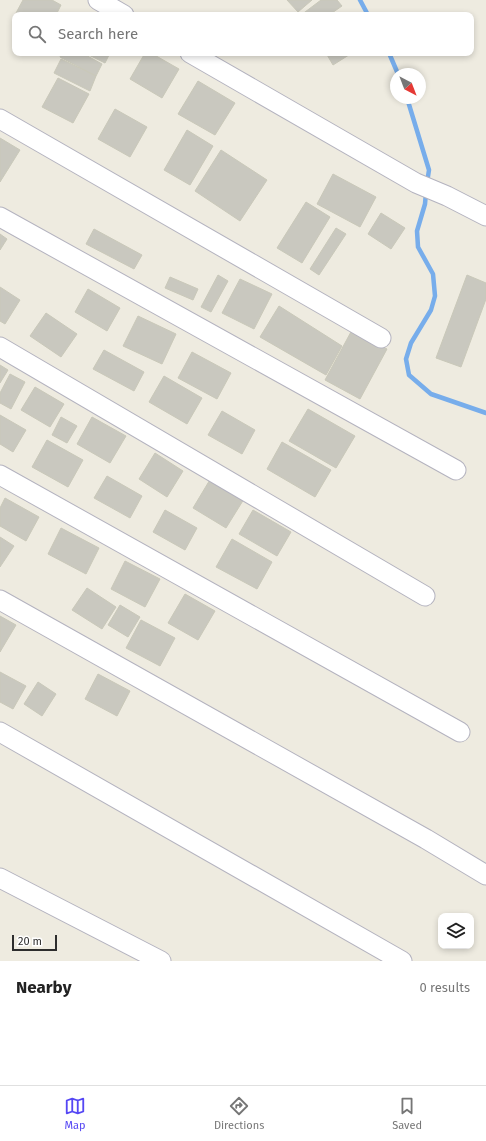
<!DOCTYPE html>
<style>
:root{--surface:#fff;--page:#f2f2f2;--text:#222;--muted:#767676;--line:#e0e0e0;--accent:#5547f4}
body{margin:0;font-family:"Fira Sans",sans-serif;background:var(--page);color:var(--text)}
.controls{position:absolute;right:12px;bottom:12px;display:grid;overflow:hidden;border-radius:8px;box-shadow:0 2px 6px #0003}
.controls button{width:36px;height:36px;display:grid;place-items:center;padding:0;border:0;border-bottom:1px solid var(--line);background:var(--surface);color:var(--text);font:20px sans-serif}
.compass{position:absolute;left:390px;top:68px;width:36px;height:36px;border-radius:50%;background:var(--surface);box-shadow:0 2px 6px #0003;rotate:138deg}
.scale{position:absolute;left:12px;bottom:10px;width:45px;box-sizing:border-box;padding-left:4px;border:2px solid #2d2d2d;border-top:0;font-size:11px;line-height:14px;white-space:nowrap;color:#2d2d2d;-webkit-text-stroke:3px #fff;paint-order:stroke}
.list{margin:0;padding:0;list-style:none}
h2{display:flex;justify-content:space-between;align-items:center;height:52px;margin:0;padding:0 16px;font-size:17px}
h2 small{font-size:13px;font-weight:400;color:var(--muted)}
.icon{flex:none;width:22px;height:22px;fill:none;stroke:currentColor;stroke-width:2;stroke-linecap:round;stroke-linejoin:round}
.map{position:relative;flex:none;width:486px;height:961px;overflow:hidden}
.search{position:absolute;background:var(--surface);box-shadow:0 2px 6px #0003;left:12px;right:12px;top:12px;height:44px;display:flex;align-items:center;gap:10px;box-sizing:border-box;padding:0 14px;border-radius:8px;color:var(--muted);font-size:15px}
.sheet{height:124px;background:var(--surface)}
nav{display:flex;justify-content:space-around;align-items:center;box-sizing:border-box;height:56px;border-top:1px solid var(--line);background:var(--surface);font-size:11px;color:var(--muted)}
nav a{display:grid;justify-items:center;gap:2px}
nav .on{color:var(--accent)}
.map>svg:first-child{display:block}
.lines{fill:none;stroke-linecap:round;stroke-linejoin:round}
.stream{stroke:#77adeb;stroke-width:4.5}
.building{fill:#c9c8bf;stroke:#c9c8b9}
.minor-casing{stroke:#b4b3bf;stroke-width:21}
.minor{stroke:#fff;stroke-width:19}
</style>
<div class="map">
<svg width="486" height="961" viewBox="0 0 486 961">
<rect width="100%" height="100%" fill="#eeebe0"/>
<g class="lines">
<g class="stream">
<path d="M360,0L368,15"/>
<path d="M389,53L398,74"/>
<path d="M407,98L429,170L427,183"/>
<path d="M426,192L425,204L417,231L418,247L433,274L435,296L431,310L411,343L406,359L409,375L431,394L486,413"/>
</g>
</g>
<g class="building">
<path d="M23,0H52L61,5L56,15H19L16,13Z"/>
<path d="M287,0H312L298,12Z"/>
<path d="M321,0H337L342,6L329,15H301Z"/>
<path d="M62,53H82L102,64L96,76L60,57Z"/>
<path d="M85,53H110L105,63Z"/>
<path d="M145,53H151L179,69L162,98L130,79Z"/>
<path d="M326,53H352L333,65Z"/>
<path d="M61,59L96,76L90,91L54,73Z"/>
<path d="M58,78L89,94L73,123L42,107Z"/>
<path d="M198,81L235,103L215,135L178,114Z"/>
<path d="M115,109L147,127L130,157L98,139Z"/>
<path d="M187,130L213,146L190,185L164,170Z"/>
<path d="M0,138L20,150L0,182Z"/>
<path d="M221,150L267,180L240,221L195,191Z"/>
<path d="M333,174L376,197L360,227L317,204Z"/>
<path d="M306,202L330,217L302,263L277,248Z"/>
<path d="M381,213L405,228L391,249L368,234Z"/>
<path d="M336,228L346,234L319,275L310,269Z"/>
<path d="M94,229L142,255L134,269L86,244Z"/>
<path d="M0,234L7,239L0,250Z"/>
<path d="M218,275L228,281L211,312L201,307Z"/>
<path d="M467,275L486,283V299L461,367L436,358Z"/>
<path d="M170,277L198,289L193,300L165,288Z"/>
<path d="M240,279L272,294L254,329L222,313Z"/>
<path d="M0,287L20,300L5,324L0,321Z"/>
<path d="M88,289L120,308L107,331L75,312Z"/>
<path d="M279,306L342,346L326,375L260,337Z"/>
<path d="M46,313L77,334L61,357L30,336Z"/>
<path d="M138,316L176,334L162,364L123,346Z"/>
<path d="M352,330L387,349L360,399L325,380Z"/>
<path d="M104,350L144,372L134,391L93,369Z"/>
<path d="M192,352L231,373L217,399L178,378Z"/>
<path d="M0,365L8,370L0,383Z"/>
<path d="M10,374L25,382L11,409L0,403V393Z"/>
<path d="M164,376L202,398L187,424L149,402Z"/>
<path d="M35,387L64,404L50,427L21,410Z"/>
<path d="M308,409L355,436L336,468L289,441Z"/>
<path d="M222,411L255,430L242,454L208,435Z"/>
<path d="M0,415L26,430L13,452L0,444Z"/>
<path d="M61,417L77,426L67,443L52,435Z"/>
<path d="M92,417L126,436L110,463L77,444Z"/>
<path d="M47,440L83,460L68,487L32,467Z"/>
<path d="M282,442L331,470L315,497L267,469Z"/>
<path d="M155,453L183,471L167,497L139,479Z"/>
<path d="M107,476L142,496L130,518L94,498Z"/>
<path d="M211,478L244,499L226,528L193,508Z"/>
<path d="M5,498L39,517L26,541L0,526V508Z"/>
<path d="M165,510L197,528L185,550L153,532Z"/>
<path d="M253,510L291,532L277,556L239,534Z"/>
<path d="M61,528L99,548L86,574L48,554Z"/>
<path d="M0,537L14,546L0,567Z"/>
<path d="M232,539L272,562L257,589L216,567Z"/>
<path d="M125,561L160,579L145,607L111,589Z"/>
<path d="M87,588L116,607L102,629L72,610Z"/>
<path d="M185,594L215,611L198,640L168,623Z"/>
<path d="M120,605L140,617L128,637L108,625Z"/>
<path d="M0,616L16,625L0,652Z"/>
<path d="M141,620L175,638L160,666L126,648Z"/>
<path d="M0,672L26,686L13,709L0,702Z"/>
<path d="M98,674L130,691L117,716L85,699Z"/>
<path d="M38,682L56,694L42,716L24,704Z"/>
</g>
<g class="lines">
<defs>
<g id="minor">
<path d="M98,0L124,15"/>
<path d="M190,53L416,183L447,196L486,216"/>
<path d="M0,119L381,338"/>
<path d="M0,217L456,470"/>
<path d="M0,347L425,596"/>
<path d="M0,475L460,732"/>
<path d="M0,600L426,839L486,875"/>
<path d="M0,732L402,961"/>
<path d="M0,878L161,961"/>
</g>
</defs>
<use href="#minor" class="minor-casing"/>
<use href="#minor" class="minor"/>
</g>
</svg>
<div class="controls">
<button><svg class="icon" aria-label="layers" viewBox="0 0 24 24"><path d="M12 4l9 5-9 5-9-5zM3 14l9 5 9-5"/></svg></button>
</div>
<svg class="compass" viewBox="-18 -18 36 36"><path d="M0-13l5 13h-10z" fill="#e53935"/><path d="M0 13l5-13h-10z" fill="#767676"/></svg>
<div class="scale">20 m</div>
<div class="search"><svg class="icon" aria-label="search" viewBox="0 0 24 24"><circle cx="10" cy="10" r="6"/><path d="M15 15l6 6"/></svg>Search here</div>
</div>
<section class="sheet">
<h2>Nearby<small>0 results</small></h2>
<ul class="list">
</ul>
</section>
<nav>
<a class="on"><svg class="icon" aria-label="map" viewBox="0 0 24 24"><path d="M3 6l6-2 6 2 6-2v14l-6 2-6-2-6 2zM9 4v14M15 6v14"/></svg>Map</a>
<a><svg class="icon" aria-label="directions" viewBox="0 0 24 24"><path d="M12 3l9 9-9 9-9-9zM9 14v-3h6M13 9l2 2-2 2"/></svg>Directions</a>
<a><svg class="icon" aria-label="saved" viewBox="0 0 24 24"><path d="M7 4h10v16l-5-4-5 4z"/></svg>Saved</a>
</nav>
